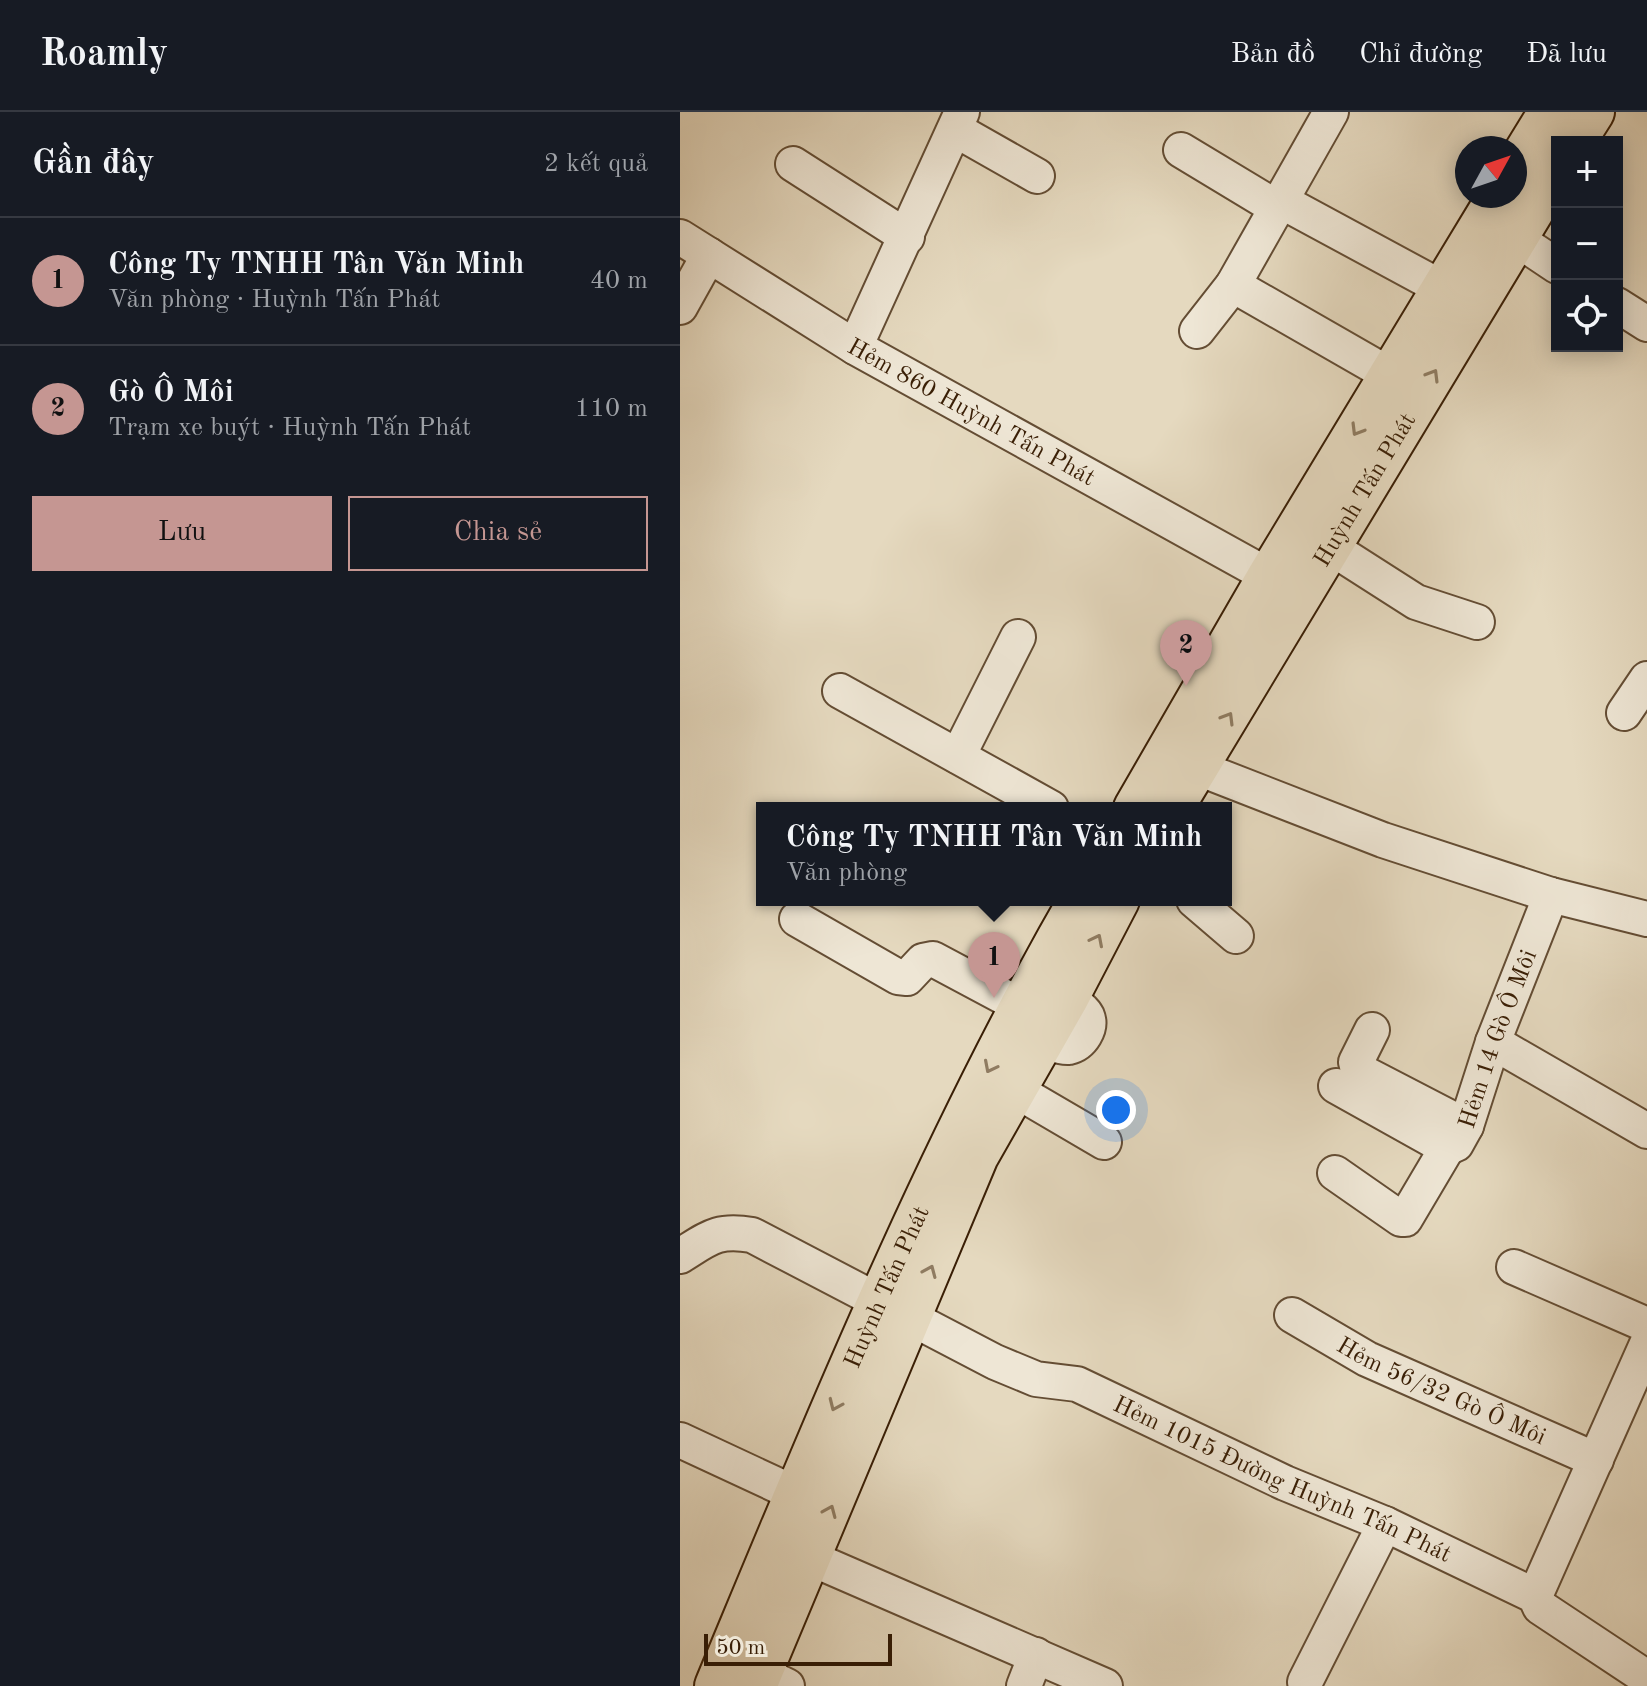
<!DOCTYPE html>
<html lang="vi">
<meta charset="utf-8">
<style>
:root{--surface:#171b24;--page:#20242c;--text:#f1f3f6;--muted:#9ea1a6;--line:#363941;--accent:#c59692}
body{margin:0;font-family:"Old Standard TT",serif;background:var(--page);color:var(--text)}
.controls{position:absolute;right:24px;top:24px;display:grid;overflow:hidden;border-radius:0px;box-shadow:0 4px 20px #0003}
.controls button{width:72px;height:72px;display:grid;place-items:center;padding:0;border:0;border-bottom:2px solid var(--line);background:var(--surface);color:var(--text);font:40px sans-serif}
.compass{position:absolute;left:775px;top:24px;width:72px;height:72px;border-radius:50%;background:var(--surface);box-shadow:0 4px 20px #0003;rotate:50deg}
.scale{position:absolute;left:24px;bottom:20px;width:188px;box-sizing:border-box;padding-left:8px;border:4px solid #391e05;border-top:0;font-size:22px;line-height:28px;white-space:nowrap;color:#391e05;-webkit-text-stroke:6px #eee6d5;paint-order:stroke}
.you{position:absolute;left:436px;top:998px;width:28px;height:28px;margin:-20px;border:6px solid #fff;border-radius:50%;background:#1a73e8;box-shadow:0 0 0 12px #1a73e833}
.badge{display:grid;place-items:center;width:52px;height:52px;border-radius:50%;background:var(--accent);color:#111;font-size:26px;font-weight:700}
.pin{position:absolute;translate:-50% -66px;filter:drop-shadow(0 2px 4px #0008)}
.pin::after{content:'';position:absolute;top:42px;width:28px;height:24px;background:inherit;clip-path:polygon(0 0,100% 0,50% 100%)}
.popup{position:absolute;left:76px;top:690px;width:476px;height:104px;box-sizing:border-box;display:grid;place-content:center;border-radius:0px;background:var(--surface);filter:drop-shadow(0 2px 6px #0005);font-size:26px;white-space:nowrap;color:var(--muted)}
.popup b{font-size:30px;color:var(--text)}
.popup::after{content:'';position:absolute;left:50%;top:100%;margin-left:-16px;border:16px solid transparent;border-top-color:var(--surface)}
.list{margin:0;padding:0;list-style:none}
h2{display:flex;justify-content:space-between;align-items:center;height:104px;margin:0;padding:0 32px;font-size:34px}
h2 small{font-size:26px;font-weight:400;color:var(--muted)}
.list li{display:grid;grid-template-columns:52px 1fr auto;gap:24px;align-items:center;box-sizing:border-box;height:128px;padding:0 32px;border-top:2px solid var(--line)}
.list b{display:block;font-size:30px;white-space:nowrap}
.list p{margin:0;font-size:26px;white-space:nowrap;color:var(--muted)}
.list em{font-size:26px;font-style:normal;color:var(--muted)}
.actions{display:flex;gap:16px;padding:24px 32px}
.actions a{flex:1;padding:18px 0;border:2px solid var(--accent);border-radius:0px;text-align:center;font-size:28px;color:var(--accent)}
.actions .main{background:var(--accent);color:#111}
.icon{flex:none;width:44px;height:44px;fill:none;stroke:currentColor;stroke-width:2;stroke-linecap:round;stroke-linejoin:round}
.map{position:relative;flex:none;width:967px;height:1574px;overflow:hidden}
header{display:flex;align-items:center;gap:48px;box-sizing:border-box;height:112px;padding:0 40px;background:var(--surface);border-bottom:2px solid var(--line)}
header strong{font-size:38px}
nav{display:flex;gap:44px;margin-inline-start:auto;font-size:28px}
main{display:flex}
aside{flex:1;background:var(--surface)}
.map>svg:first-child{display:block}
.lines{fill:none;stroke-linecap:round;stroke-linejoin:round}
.minor-casing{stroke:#644d34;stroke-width:38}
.major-casing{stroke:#391e05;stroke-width:46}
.minor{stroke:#eee6d5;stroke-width:34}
.major{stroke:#e5d9bf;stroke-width:42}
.oneway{stroke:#8f7c62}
.labels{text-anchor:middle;stroke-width:7;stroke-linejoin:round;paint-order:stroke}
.street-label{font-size:24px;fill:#391e05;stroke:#eee6d5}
</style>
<header>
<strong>Roamly</strong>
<nav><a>Bản đồ</a><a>Chỉ đường</a><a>Đã lưu</a></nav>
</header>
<main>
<aside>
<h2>Gần đây<small>2 kết quả</small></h2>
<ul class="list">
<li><span class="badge">1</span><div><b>Công Ty TNHH Tân Văn Minh</b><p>Văn phòng · Huỳnh Tấn Phát</p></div><em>40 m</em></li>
<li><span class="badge">2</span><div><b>Gò Ô Môi</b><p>Trạm xe buýt · Huỳnh Tấn Phát</p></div><em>110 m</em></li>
</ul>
<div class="actions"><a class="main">Lưu</a><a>Chia sẻ</a></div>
</aside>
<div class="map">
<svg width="967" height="1574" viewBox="0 0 967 1574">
<rect width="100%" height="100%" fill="#e5d9bf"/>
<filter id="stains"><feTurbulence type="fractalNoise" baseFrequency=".0025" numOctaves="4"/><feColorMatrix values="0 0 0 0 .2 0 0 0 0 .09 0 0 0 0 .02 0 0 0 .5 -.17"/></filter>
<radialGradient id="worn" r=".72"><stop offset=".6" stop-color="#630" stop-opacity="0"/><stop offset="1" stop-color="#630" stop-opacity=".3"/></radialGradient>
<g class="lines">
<defs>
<g id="minor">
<path d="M276,18L357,64"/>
<path d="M501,38L597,96"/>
<path d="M113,52L227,125"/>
<path d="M601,89L762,176"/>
<path id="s1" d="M0,125L175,235L589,464"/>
<path d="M835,126L877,154"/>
<path d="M553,173L710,263"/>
<path d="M937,193L967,212"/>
<path d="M0,195L29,143"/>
<path d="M517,219L553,173L651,0"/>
<path d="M175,235L282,0"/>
<path d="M650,435L736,490L797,510"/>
<path d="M160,579L371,696"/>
<path d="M944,601L967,567"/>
<path d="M278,644L338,525"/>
<path d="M496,644L518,656L703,728L871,783L967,807"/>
<path d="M514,788L556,824"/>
<path d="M117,807L218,865L227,866L243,849L253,847L341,894"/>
<path d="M692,918L676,950L678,958L786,1014"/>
<path d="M363,929C370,931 381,936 389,935C402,932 412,916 407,904C403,896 393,891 387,886"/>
<path d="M813,930L967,1019"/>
<path id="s2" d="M656,974L767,1036L776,1032L786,1014L813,930L871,783"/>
<path d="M335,978L424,1030"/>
<path d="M655,1061L721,1107H725L767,1036"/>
<path id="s3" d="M0,1144C29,1126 37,1117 72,1123L315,1250L356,1267L397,1272L605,1371L705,1412L855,1484L860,1495L958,1560"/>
<path d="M834,1155L967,1213"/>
<path id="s4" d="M612,1203L687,1247L916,1348"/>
<path d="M0,1328L116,1382"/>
<path d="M130,1446L425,1574"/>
<path d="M855,1484L967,1232"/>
<path d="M80,1561L107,1574"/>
<path d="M625,1570L705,1412"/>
<path d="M344,1574L356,1543"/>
</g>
<g id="major">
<path d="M894,30L913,0"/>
<path d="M835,57L870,0"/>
<path d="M455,696L589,464L819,84"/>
<path id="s5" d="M492,696L877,58"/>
<path id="s6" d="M36,1574C147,1308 256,1038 400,788"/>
<path d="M75,1574L297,1044L387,886L438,788"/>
</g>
</defs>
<use href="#minor" class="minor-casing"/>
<use href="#major" class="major-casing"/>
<use href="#minor" class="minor"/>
<use href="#major" class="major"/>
</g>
<defs><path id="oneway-chevron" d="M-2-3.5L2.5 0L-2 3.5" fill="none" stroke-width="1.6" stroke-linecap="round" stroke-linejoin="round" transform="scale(2)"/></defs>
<g class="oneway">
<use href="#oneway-chevron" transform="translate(753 263) rotate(-59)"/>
<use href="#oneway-chevron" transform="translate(677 318) rotate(121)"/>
<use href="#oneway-chevron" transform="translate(548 606) rotate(-59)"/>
<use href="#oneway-chevron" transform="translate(417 828) rotate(-63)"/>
<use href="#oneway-chevron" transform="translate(310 955) rotate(117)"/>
<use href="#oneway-chevron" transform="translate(250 1159) rotate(-67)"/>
<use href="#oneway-chevron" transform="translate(155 1293) rotate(114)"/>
<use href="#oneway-chevron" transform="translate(150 1399) rotate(-67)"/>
</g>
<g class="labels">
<g class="street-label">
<text dy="8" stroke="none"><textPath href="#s1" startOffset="340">Hẻm 860 Huỳnh Tấn Phát</textPath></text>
<text dy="8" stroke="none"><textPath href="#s5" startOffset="372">Huỳnh Tấn Phát</textPath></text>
<text dy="8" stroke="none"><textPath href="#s2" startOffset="250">Hẻm 14 Gò Ô Môi</textPath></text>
<text dy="8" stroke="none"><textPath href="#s6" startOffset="434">Huỳnh Tấn Phát</textPath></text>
<text dy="8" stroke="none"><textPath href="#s4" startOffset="168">Hẻm 56/32 Gò Ô Môi</textPath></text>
<text dy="8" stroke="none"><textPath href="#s3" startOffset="664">Hẻm 1015 Đường Huỳnh Tấn Phát</textPath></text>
</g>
</g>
<rect width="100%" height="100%" filter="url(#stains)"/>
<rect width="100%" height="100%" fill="url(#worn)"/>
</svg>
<div class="controls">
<button>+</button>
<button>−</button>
<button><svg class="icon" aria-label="locate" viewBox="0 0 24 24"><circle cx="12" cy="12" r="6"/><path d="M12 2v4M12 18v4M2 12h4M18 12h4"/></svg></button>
</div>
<svg class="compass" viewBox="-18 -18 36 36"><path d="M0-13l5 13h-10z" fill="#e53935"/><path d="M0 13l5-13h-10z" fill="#9ea1a6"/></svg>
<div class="scale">50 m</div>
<div class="you"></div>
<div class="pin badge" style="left:314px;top:886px">1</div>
<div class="popup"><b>Công Ty TNHH Tân Văn Minh</b>Văn phòng</div>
<div class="pin badge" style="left:506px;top:574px">2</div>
</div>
</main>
